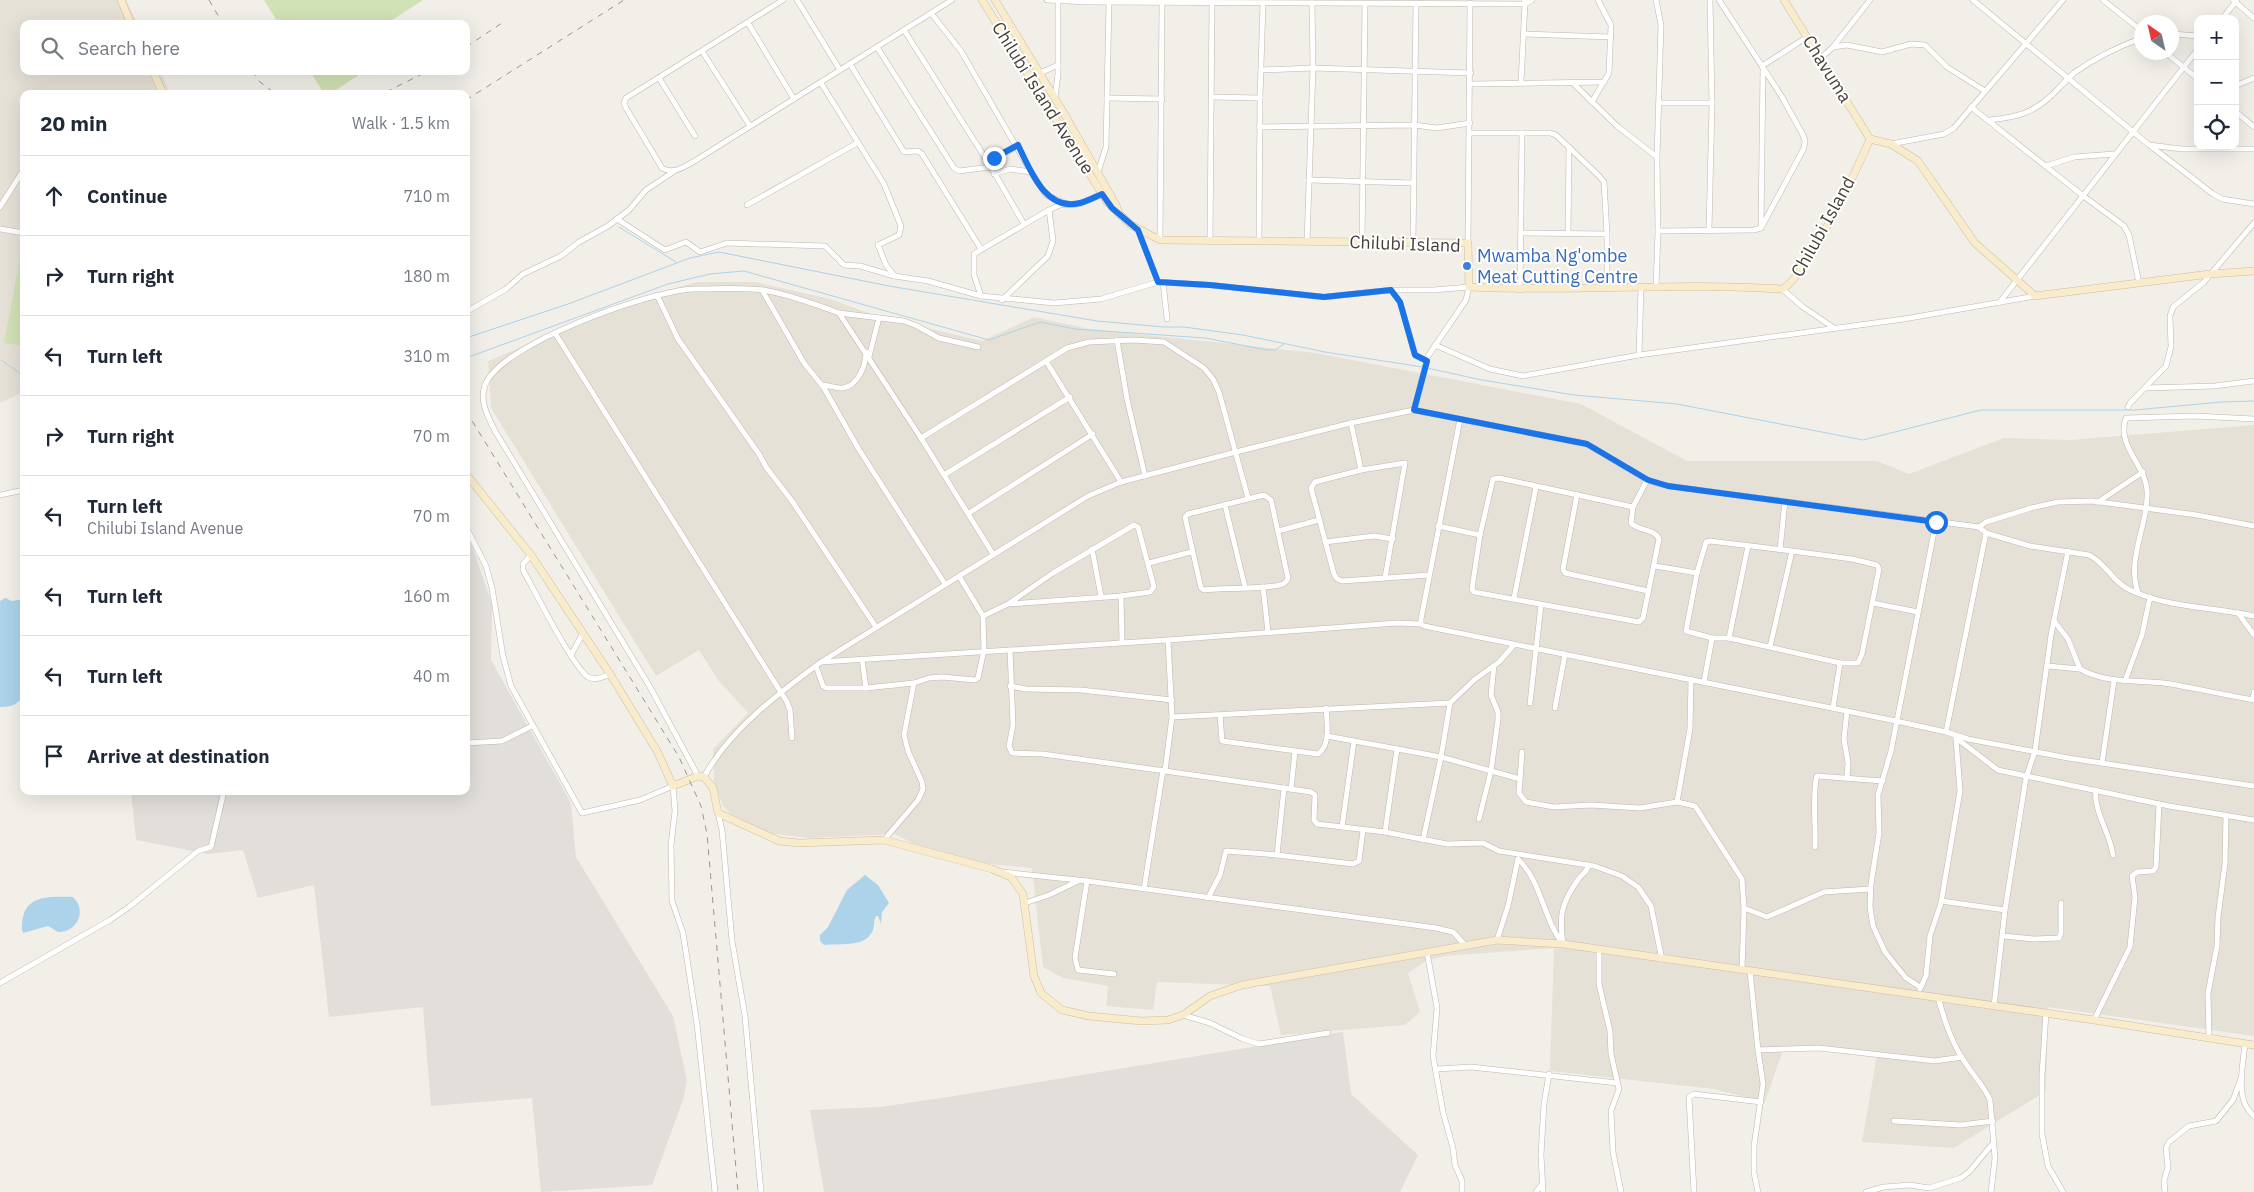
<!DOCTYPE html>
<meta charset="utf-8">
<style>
:root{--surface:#fff;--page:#f2f2f3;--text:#1f2937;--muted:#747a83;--line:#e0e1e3}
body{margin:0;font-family:"IBM Plex Sans",sans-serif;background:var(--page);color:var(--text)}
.controls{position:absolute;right:15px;top:15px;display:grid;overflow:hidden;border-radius:10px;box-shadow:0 5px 20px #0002}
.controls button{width:45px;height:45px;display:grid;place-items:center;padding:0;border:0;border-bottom:1px solid var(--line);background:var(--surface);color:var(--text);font:25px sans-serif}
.compass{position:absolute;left:2134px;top:15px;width:45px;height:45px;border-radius:50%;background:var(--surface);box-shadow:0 5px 20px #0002;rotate:326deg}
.stop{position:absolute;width:15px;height:15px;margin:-11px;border:4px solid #1a73e8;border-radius:50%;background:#fff}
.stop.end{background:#1a73e8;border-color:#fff;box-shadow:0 1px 5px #0008}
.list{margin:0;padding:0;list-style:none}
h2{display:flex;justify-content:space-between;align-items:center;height:65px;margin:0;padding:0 20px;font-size:21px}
h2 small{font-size:16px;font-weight:400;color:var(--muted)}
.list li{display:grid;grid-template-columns:32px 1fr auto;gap:15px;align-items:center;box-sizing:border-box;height:80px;padding:0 20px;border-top:1px solid var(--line)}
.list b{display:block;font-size:19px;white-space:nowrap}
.list p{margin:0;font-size:16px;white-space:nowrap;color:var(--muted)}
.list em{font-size:16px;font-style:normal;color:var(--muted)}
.icon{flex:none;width:28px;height:28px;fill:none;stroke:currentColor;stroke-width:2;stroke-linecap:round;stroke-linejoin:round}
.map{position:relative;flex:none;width:2254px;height:1192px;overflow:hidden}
.search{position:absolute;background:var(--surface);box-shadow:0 5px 20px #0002;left:20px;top:20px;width:450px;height:55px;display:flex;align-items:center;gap:12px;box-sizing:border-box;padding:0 18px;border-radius:10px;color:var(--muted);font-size:19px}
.panel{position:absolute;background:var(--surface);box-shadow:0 5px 20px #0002;left:20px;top:90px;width:450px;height:705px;border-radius:10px}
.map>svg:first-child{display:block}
.residential{fill:#e6e1d7}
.industrial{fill:#e2deda}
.green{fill:#d1e2b6}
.water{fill:#acd3e9}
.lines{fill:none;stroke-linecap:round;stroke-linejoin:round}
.stream{stroke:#acd3e9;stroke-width:1}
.street-casing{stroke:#bdb6ac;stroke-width:6}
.secondary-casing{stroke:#cdbe9d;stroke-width:8}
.street{stroke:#fff;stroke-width:5}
.secondary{stroke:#f9eccc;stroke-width:7}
.rail{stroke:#979797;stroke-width:1;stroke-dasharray:6 6;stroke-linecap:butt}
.route{stroke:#1a73e8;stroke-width:6}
.shop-dot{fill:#3f7fe0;stroke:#fff;stroke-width:2}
.labels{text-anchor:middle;stroke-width:4;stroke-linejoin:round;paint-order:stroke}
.street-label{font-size:18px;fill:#453f38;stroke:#fff}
.shop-label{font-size:18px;fill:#366cbe;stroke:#fff;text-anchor:start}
</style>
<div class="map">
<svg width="2254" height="1192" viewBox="0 0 2254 1192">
<rect width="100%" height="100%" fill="#f2efe9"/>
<g class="residential">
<path d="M0,0H126L138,24H24V71H160L170,94H24V392L0,403Z"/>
<path d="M697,282H755L830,299L877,316L982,341L1034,317L1089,329L1316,353L1581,404L1687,461H1877L1909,474L2004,438L2070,440L2254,425V1036L2048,1007L2046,1091L1954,1148L1862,1142L1877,1055L1784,1047L1765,1102L1714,1089L1550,1071L1554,948L1444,956L1426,961L1408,973L1420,1012L1405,1025L1281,1035L1270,986L1157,982L1153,1010L1106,1006L1108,986L1063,978L1043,967L1032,868L980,863L914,844L895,834L809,838L766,833L731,814L723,806L714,782L713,749L748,713L718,680L699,650L656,676L491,408L488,361L639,298Z"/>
</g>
<g class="industrial">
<path d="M466,529L492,604L491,660L571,803L576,857L673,1016L687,1081L683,1100L652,1185L541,1192L532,1098L431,1106L423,1007L329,1017L314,885L258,898L243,850L208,854L136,840L131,791H466Z"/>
<path d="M1343,1032L1351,1094L1418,1155L1400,1192H824L810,1110L880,1107L948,1097Z"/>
</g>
<g class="green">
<path d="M264,0H423L386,24H279Z"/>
<path d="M310,71H365L330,94H324Z"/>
<path d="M21,254L24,255V346L4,343Z"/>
</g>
<g class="water">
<path d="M5,598L12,601L24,599V695C17,705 12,707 0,707V601Z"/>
<path d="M865,875L878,885L889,903L882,912L881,924L878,916H876C873,921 875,927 872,932C864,948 839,943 824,945L820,941V935L828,927L847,890Z"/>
<path d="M73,897C88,911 76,933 58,932L48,926L23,933C21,927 22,923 23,917C28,894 54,897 73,897Z"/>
</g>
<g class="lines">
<g class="stream">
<path d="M619,227L676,262"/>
<path d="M466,338L568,304L690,258L719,252L889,286L1097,321L1164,327H1184L1243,335L1325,352L1423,367"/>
<path d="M466,358L668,284L710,274L744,271L989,340L1040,322L1075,329L1205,338L1267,350H1275L1284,344"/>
<path d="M1,360L24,376"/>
<path d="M1427,368L1482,380L1574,395L1677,404L1863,440L1981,410H2135L2221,402L2254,401"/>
</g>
<defs>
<g id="street">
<path d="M783,0L626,98L624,103L626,108L662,168C673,175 683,167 693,162L952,0"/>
<path d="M797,0L840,70"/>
<path d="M1047,0L1088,2L1525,4L1524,0"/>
<path d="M1656,0L1661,25L1657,157L1658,231L1656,288"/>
<path d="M1973,0L2149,145L2182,149H2254"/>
<path d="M2103,0L2142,31"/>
<path d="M2233,0L2254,18"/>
<path d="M931,13L961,51L1031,172"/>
<path d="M2222,19L2237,0"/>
<path d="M748,23L794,99"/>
<path d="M904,30L991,167L1024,224"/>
<path d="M1524,34L1611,37"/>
<path d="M2172,34L2198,36"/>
<path d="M877,47L954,168L959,171L991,167"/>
<path d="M1833,47L1847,45L1882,52L1911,44L1925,45L1947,67L1985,91"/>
<path d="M702,51L750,126"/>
<path d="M2165,52L2198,79"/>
<path d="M1821,58L1833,47L1870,0"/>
<path d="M850,64L904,152L918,151L922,154L981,249"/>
<path d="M1762,66L1807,37"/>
<path d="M1261,70L1313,68L1471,73"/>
<path d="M1040,73L1058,65"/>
<path d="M659,78L695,136"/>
<path d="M1521,82L1525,4L1532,0"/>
<path d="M821,83L884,184L901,226L899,235L878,245L886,265L894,275"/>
<path d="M1471,84L1604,82L1609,73L1611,25L1598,0"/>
<path d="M1574,84L1617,126L1657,157"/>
<path d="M2235,86L2254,78"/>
<path d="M1211,97L1260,98"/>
<path d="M1055,98L1058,73V1"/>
<path d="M1107,98L1162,99"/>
<path d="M1592,102L1603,83"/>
<path d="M1660,103H1712"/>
<path d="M1971,107L2082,195L2124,226L2129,235L2139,283"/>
<path d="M2235,111L2254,127"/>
<path d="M1990,120C2016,117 2032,114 2052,95C2059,88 2066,80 2074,73C2095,58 2117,47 2142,38"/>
<path d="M1260,127L1414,125L1437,128L1470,123"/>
<path d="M1470,133H1550L1556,135L1599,176L1604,182L1607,234V288"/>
<path d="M1891,144L1944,134L1954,128L2063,0"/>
<path d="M2152,147L2213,194L2222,199L2254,204"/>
<path d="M988,163L1018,145"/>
<path d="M2046,166L2074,157L2114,154"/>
<path d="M1098,172L1106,147L1109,2"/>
<path d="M994,174L1010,169L1031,172L1046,195L1067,204"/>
<path d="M1309,180L1413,183"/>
<path d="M747,205L857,143"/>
<path d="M0,207L24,169"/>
<path d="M617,219L665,250L686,242L700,252L727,243L825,246L844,265L860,266L894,276L928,281L981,296L1054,303L1101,299L1158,282L1210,285L1324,297L1391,290H1433L1469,287L1466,300L1428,356L1414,410"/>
<path d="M1761,228L1763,69"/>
<path d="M0,229L24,233"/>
<path d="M1138,230L1158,282"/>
<path d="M1709,230L1712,103L1710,0"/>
<path d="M1658,231L1754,230L1761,228L1804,148L1805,141L1803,135L1782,97L1719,0"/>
<path d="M1522,233L1607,234"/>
<path d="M1568,233L1569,147"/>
<path d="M1160,240L1162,3"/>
<path d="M1210,241L1212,2"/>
<path d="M1259,241L1260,98L1263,3"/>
<path d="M1307,242L1313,68L1312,3"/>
<path d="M1362,242L1365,4"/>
<path d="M1413,243L1416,3"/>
<path d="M1468,243L1470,3"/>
<path d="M1163,282L1167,319"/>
<path d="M1782,289L1803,307L1834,328"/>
<path d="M762,290L804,363L824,388L858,448L945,584"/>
<path d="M1391,290L1400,302L1415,355L1427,361"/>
<path d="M1520,290L1522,133"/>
<path d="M657,295L678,339L759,454L766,467L792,501L876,627"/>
<path d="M981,296L974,275V254L1049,210L1060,205L1079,204L1102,194"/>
<path d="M1002,300L1048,256L1053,241L1049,210"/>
<path d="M1999,303L2198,49"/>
<path d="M466,312L506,289L523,274L561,256L579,242L608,226L629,210L646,190L673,172"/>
<path d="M555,333L787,702L790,710L792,738"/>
<path d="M1117,340L1127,399L1145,476"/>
<path d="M1435,345L1490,369L1523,376L1639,355L1904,319L2035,296"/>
<path d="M1639,355L1641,288"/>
<path d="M869,357L879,318"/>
<path d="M1046,361L1067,348L1089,342L1134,340L1164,342L1204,368L1213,379L1219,392L1248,498"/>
<path d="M822,385C829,385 837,389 843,388C858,386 866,365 866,352"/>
<path d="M2146,388L2215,386L2254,381"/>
<path d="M2128,407L2130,403L2166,366L2171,347L2170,316L2173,307L2204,282L2254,223"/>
<path d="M1460,419L1421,619V624L1424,626L1896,721L1946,732L1968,739L2068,758L2254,786"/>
<path d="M1351,423L1361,470"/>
<path d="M921,438L839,313L904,321L915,325L939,338L978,347"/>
<path d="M944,475L1070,397"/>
<path d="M0,495L24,490"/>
<path d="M1264,495L1271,500L1288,578C1287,581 1286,582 1283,584C1271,589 1221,588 1204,590L1201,588L1185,517L1188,514Z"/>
<path d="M1577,495L1563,569L1565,573L1648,591"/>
<path d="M2098,502L2143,472"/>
<path d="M1225,505L1245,587"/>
<path d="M1633,507L1499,478L1493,479L1480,535L1472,589L1474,592L1639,622L1643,618L1659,539C1654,528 1638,531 1631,523L1633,507L1647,480"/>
<path d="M969,513L1093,434"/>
<path d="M1438,526L1480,535"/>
<path d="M466,527L486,566L492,588L503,656L511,686L582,813L640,800L673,786L675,811L671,845L672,901L683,933L697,1024L715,1192"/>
<path d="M1979,527L1986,522L2031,508L2058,502L2092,501L2197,515L2254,526"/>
<path d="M1278,531L1319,520"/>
<path d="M1986,533L2030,546L2089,555C2106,563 2113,583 2130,590C2168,608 2214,607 2254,616"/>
<path d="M1325,542L1374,536L1393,539"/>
<path d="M1092,549L1101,596"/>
<path d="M1780,550L1785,501"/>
<path d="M993,554L921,438L1046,361L1121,482"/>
<path d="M531,555L523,564V570C535,591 572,666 588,677C595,681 603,677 610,674"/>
<path d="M1149,563L1191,552"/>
<path d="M1655,566L1697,573"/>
<path d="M1385,578L1405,463L1361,470L1315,482L1311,488L1334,574L1337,579L1342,581L1429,575"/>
<path d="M1263,587L1268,632"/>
<path d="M2138,593C2126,558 2149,524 2147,490C2145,464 2116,446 2126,418L2195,416L2254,419"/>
<path d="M1121,596L1122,642"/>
<path d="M1514,598L1536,487"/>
<path d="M1873,603L1918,612"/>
<path d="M2238,613L2254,635"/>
<path d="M983,616L1008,604L1053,573L1134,525L1138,527L1154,587L1150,592L1121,596L1008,604"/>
<path d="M2054,621L2068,639L2080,669C2109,685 2140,679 2171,684C2198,689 2226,695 2254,700"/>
<path d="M1729,638L1748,546"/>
<path d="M1168,640L1172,717L1165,771L1311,792L1315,795L1314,820L1317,824L1385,832L1397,749"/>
<path d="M1770,647L1792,551L1710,541L1706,542L1697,573L1686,631L1712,638H1729L1840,663H1858L1862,654L1879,569L1877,565L1852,559L1792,551"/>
<path d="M1010,650L1013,725L1009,746L1012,753L1043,754L1165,771"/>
<path d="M571,655L583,633"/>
<path d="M862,659L866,688"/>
<path d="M821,662L1168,640L1397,623L1421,624"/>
<path d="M816,666L823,686L826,688H866L914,683L929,678L942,677L975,680L978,678L984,650L983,616L959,576"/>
<path d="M2048,666L2080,669"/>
<path d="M2125,681L2142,635L2150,597"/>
<path d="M1704,682L1712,638"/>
<path d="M1010,686L1026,689L1081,690L1172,700"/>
<path d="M2253,699L2254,692"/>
<path d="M1450,703L1474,680L1499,662L1514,645"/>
<path d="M1530,703L1541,605"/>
<path d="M1555,708L1565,654"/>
<path d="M1833,708L1840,663"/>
<path d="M1847,711L1844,739L1848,763L1847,778"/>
<path d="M1220,715L1222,741L1318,754C1331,745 1327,723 1326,708"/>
<path d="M1172,717L1450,703L1441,757L1327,736"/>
<path d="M1956,738L1998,770L2169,806L2254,820"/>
<path d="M466,743L502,741L532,726"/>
<path d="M1522,752L1519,793L1526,802L1554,807L1591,805L1640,808L1677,802L1695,806L1742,879L1744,908L1742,970"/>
<path d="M2102,763L2114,681"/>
<path d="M698,776L650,687L495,431C488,417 479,401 485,385C500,344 652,290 694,289C716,289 741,287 763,290C788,294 815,304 839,313"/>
<path d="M704,777C729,730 779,693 821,662L1088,496L1121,482L1236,452L1351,423L1414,410L1587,444L1647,480L1668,486L1979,527L1986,533L1946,732"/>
<path d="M1284,788L1277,855L1353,864L1359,861L1363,830"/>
<path d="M1291,789L1295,752"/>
<path d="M2096,790C2093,811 2110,832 2113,855"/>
<path d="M1677,802L1690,729L1691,679"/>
<path d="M718,813L722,830L732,941L745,1016L761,1192"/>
<path d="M1479,819L1491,771L1498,720V712L1491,695L1494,666"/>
<path d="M1342,827L1354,741"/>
<path d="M1385,832L1447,844L1483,843L1499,851L1594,866L1622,876L1638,887L1651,906L1661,955L1660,959"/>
<path d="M884,840L918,800L923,789L922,782L908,751L904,735L914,683"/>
<path d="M1423,840L1441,757L1520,779"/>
<path d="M1815,847C1816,828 1812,791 1817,776L1883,781"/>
<path d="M1518,859C1542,882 1543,919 1563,944C1559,917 1561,904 1577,881C1581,875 1586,873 1589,865"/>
<path d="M1003,872L1087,881"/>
<path d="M1144,889L1163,770"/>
<path d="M1208,898L1220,875L1226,851L1277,855"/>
<path d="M1941,901L2005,910"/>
<path d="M1025,903L1049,895L1078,881"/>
<path d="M1744,908L1767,917L1824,892L1870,889"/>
<path d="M2003,936L2034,939L2059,938L2061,933V903"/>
<path d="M1497,940L1508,906L1518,859"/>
<path d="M1599,951V984L1610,1031L1611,1054L1619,1089L1611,1111L1613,1152L1621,1192"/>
<path d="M1427,952L1437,1008L1433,1056L1443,1112L1453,1148L1455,1165L1462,1181V1192"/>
<path d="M1750,971L1758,1050L1763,1084L1754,1146V1173L1758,1192"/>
<path d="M1114,974L1078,970L1075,958L1087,881L1436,928L1453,932L1465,945"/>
<path d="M0,983L110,920L129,907L198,851L211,847L224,791"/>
<path d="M1920,987L1906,978L1885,952L1873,926L1870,907L1871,884L1879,833L1878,795L1891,751L1936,522"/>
<path d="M1920,989L1926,976L1930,936L1941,903L1960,791L1956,739"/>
<path d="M1938,997C1945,1023 1953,1047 1969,1068C1976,1079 1985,1087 1990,1100L1995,1158L1991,1192"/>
<path d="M1994,1006L2005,910L2026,778L2035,751L2051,635L2068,551"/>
<path d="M2046,1013L2042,1075V1134L2048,1166L2063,1192"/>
<path d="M1183,1015L1210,1023L1243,1039L1259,1044L1328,1033"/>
<path d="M2094,1020L2130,947L2135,897L2132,876L2137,872L2153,871L2156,867L2159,804"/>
<path d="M2209,1037L2208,993L2217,946L2218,917L2225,864L2226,815"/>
<path d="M2245,1044C2243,1066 2234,1100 2254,1116"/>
<path d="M1758,1050L1819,1048L1935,1061L1962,1057"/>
<path d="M1437,1069L1471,1067L1617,1083"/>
<path d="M1894,1121L1961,1125L1993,1121"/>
<path d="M1536,1192L1543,1183"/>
<path d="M1543,1192L1541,1155L1544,1104L1549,1074"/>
<path d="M1694,1192L1689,1097L1694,1094L1761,1102"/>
<path d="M1866,1192L1884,1187L1910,1185L1929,1188L1961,1178L1969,1172L1994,1142"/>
<path d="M2165,1192L2164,1181L2168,1167L2166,1148L2169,1142L2189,1126L2216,1121L2233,1100L2241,1078"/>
</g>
<g id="secondary">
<path d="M121,0L131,24"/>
<path d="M982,0L1107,202L1131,225L1160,240L1468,243L1469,287C1573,292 1678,282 1782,289C1805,279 1858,167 1870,139"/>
<path d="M995,0L1062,110L1116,205L1119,213"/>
<path d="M1784,0L1870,139"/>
<path d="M153,71L163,94"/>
<path d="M1870,139L1891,144L1918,161L1975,243L2035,296L2210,274L2254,271"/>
<path d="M466,474L531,555L610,674L657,751L673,786L698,776L704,777L713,788L718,813L779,841L799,843L884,840L992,869L1011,877L1023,894L1034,976L1041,993L1062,1010L1089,1016L1141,1021L1168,1020L1183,1015L1210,996L1242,985L1497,940L1563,944L2094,1020L2254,1045"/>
</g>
</defs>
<use href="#street" class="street-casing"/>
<use href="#secondary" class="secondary-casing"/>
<use href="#street" class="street"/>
<use href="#secondary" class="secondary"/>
<g class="rail">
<path d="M209,0L223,24"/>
<path d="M466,47L502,23"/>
<path d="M252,71L260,82L276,94"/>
<path d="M386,92L428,71"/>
<path d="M466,100L624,0"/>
<path d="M466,411L679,757L701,806L707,834L738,1192"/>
</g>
</g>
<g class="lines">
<path class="route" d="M994,158L1018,145C1030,169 1045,212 1080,203C1088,201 1095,197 1102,194L1112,208L1138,230L1158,282L1210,285L1324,297L1391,290L1400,302L1415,355L1427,361L1414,410L1587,444L1648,480L1668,486L1936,522"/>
</g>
<circle class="shop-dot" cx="1467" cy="266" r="5"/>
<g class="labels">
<g class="street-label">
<text transform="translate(1827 69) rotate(58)" y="6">Chavuma</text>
<text transform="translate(1043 98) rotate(58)" y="6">Chilubi Island Avenue</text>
<text transform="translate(1823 227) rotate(-61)" y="6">Chilubi Island</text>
<text transform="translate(1405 244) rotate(2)" y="6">Chilubi Island</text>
</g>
<g class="shop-label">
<text x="1477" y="262">Mwamba Ng'ombe<tspan x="1477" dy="21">Meat Cutting Centre</tspan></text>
</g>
</g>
</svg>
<div class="controls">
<button>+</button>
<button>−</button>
<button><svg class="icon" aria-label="locate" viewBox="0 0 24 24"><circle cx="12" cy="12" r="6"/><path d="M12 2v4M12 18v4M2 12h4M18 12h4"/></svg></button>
</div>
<svg class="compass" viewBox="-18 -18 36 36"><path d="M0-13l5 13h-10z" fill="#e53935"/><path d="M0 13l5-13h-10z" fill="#747a83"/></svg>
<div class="stop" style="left:1936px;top:522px"></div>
<div class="stop end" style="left:994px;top:158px"></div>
<div class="search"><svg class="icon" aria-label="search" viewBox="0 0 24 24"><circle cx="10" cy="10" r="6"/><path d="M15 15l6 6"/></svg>Search here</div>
<section class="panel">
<h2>20 min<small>Walk · 1.5 km</small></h2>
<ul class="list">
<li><svg class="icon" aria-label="ahead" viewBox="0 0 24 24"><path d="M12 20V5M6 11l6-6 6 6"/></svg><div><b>Continue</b></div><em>710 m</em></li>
<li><svg class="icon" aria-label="right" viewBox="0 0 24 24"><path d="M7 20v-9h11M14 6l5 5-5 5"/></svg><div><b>Turn right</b></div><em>180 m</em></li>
<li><svg class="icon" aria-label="left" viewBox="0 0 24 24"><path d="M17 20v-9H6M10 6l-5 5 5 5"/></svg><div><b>Turn left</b></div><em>310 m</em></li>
<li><svg class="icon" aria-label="right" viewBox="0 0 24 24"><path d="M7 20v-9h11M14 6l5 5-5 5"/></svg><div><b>Turn right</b></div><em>70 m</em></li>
<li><svg class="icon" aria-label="left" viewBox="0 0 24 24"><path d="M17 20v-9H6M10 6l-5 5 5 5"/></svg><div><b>Turn left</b><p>Chilubi Island Avenue</p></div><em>70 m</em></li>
<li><svg class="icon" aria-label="left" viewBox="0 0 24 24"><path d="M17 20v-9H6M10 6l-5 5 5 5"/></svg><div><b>Turn left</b></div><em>160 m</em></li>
<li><svg class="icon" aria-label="left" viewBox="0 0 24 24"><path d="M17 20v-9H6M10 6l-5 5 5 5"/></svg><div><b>Turn left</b></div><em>40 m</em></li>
<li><svg class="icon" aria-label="arrive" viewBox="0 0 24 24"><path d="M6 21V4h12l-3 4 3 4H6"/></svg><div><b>Arrive at destination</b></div></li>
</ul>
</section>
</div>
